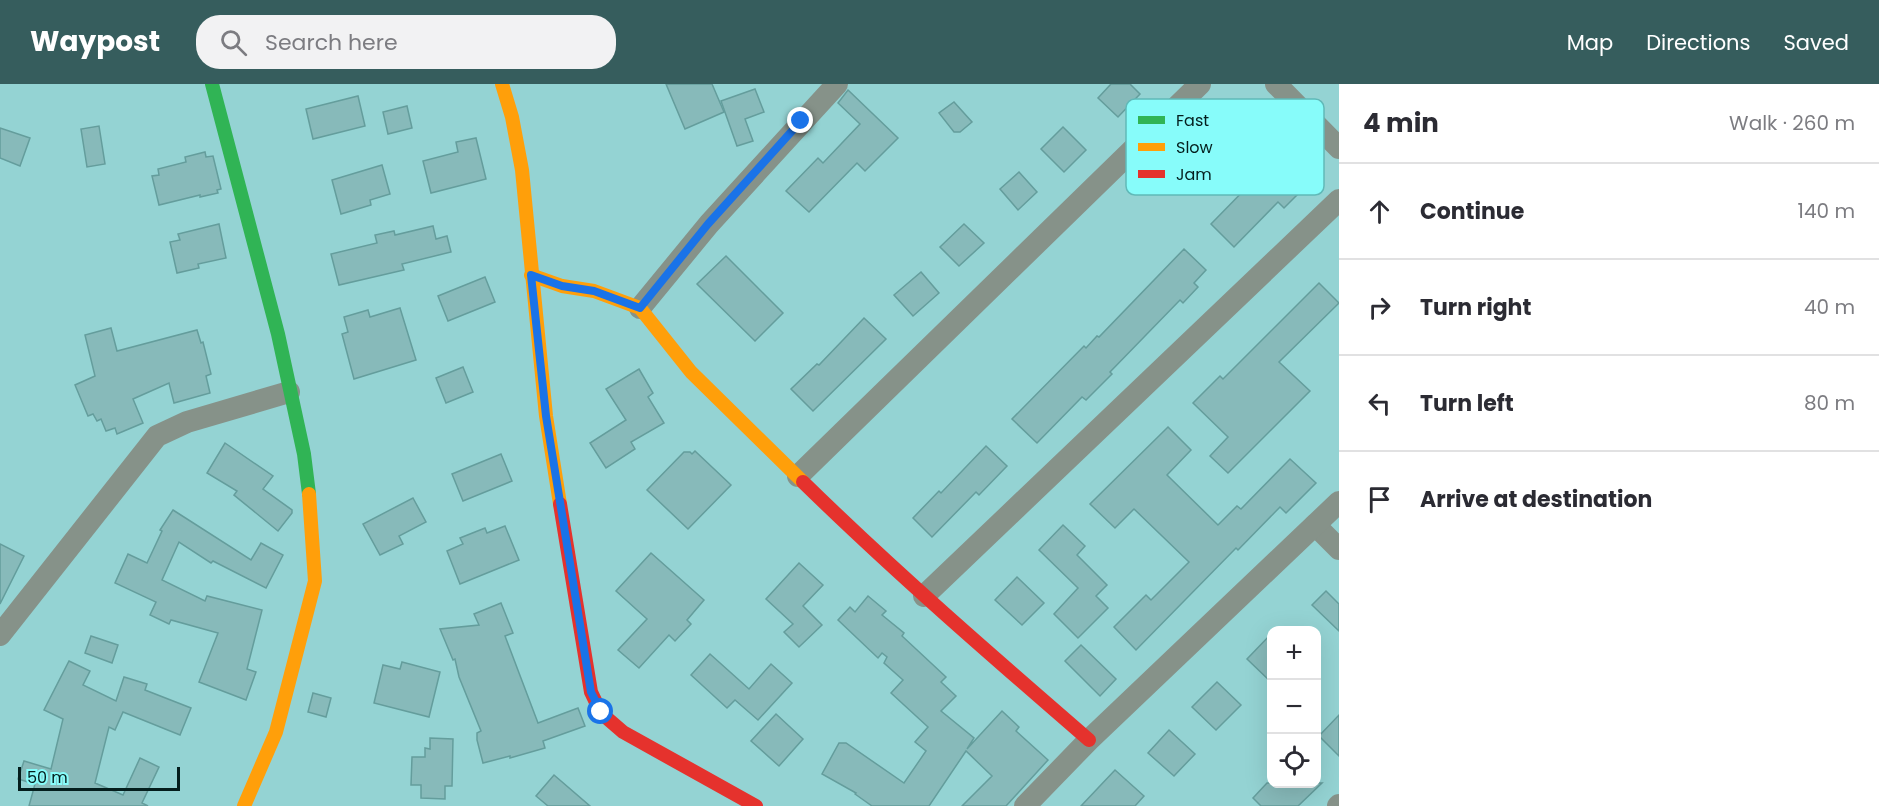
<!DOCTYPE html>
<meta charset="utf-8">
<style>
:root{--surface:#fff;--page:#f2f2f3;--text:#2b2b33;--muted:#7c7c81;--line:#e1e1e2;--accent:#365d5d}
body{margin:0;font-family:Poppins,sans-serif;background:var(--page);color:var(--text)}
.controls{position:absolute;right:18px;bottom:18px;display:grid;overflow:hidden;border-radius:12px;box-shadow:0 6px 24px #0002}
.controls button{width:54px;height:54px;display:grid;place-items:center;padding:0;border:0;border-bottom:2px solid var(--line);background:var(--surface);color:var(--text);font:30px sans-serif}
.scale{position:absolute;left:18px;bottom:15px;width:162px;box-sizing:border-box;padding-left:6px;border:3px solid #041e1d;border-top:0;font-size:16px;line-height:21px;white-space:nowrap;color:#041e1d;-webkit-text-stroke:4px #87fcfa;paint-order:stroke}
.stop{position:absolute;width:18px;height:18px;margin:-14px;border:4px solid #1a73e8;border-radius:50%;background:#fff}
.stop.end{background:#1a73e8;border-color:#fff;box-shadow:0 2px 6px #0008}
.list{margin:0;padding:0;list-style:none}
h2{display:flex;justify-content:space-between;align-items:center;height:78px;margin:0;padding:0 24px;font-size:26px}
h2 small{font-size:20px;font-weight:400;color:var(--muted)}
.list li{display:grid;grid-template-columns:39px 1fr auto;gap:18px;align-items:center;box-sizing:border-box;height:96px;padding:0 24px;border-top:2px solid var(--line)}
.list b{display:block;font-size:22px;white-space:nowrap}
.list em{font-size:20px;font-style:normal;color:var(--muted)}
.icon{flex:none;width:33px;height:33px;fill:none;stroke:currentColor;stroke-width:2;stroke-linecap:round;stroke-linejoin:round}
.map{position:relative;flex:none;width:1339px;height:722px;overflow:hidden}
header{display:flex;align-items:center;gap:36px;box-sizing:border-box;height:84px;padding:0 30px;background:var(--accent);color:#fff}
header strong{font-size:28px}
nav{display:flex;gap:33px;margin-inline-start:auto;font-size:21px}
.search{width:420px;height:54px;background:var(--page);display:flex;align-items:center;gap:15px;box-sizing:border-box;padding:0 21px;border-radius:24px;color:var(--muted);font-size:22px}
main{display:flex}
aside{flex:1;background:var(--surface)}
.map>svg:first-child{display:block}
.building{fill:#87baba;stroke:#649d9c;stroke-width:1.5}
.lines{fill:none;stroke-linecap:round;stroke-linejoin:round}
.street{stroke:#869289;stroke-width:22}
.fast{stroke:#30b455;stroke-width:14}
.slow{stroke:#ff9f0a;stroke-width:14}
.jam{stroke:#e5322d;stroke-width:14}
.route{stroke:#1a73e8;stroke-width:8}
.key{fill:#87fcfa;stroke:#60b9b8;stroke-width:1.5}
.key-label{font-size:16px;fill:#041e1d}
</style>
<header>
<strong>Waypost</strong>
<div class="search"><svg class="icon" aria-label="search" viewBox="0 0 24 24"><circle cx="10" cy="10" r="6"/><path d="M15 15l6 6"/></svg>Search here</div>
<nav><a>Map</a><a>Directions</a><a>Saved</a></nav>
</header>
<main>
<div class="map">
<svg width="1339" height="722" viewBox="0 0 1339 722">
<rect width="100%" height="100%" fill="#94d3d3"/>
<g class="building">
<path d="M666,0H712L724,28L685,45Z"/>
<path d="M1111,0H1130L1140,10L1118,33L1098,14Z"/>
<path d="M755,5L764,28L745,35L753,57L737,62L721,17Z"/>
<path d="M848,6L898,54L865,87L857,79L809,128L786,107L818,74L823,79L860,40L838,19Z"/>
<path d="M358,12L365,42L313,55L306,25Z"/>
<path d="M954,18L972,38L960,48H954L939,29Z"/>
<path d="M407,22L412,44L388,50L383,28Z"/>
<path d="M99,42L105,80L87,83L81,45Z"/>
<path d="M1063,43L1086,66L1064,88L1041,65Z"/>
<path d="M0,44L30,54L20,82L0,74Z"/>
<path d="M476,54L486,95L431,109L423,77L458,68L456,58Z"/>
<path d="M205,68L206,73L213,72L221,105L217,106L218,109L200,113V111L159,121L152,92L159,91L158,85L186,78L185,73Z"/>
<path d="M1285,69L1313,95L1284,124L1278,118L1234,163L1211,140L1255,95L1252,92L1267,77L1272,82Z"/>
<path d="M382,81L390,110L370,116L371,121L341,130L332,96Z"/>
<path d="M1019,88L1037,108L1018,126L1000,105Z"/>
<path d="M219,140L226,174L198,180L199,184L177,189L170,158L180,156L178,150Z"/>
<path d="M964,140L984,159L959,182L940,163Z"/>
<path d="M433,142L436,155L447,152L451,168L402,180L404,186L339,201L331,170L377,159L375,151L394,147L395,151Z"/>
<path d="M1184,165L1206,186L1194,199L1198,203L1183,219L1180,216L1110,288L1112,290L1086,316L1082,313L1037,359L1012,335L1084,262L1086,264L1097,252L1099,253Z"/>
<path d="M726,172L783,229L755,257L697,200Z"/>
<path d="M921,188L939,209L913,232L894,211Z"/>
<path d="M485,193L495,218L448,237L438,212Z"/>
<path d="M1319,199L1339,219L1279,278L1310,307L1228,389L1210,372L1228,353L1193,319L1220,292L1223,295Z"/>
<path d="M400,224L416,276L354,295L342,250L348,248L344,233L368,226L370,233Z"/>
<path d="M864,234L886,255L813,327L791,305L817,280L819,281Z"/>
<path d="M111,244L117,267L197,246L201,259L203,258L211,290L206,292L210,309L174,319L169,299L133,315L143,339L117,350L115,344L106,347L101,335L97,337L93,330L88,332L75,301L95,292L85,251Z"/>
<path d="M463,283L473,308L446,319L436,294Z"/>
<path d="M639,285L653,309L648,313L664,339L631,358L635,365L606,384L590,359L626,336L606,305Z"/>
<path d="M1168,343L1191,366L1167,391L1218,441L1237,422L1241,425L1290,375L1316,399L1286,429L1280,423L1238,466L1236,464L1136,566L1114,543L1146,511L1151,516L1189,478L1134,425L1115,444L1090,420Z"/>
<path d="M225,359L273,392L263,405L292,426V429L278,447L234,411L237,407L207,389Z"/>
<path d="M986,362L1007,382L979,411L976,408L932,453L913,434L939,407L941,409Z"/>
<path d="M695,367L731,401L688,445L647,406L684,368H690L692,370Z"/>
<path d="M501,370L512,397L463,417L452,390Z"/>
<path d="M413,414L426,438L399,452L403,460L380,471L363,440Z"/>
<path d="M173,426L251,476L261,459L283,471L266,504L213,477L211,479L179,458L162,496L205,517L207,512L262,526L247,585L256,588L246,616L199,598L218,549L171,536L169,540L150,531L156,518L115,499L128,470L147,479L162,447L160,446Z"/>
<path d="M1063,441L1085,462L1077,471L1107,501L1096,512L1108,524L1078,554L1054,530L1078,504L1039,466Z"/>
<path d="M505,442L519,476L460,500L447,467L463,460L460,454L485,444L487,449Z"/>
<path d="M0,460L24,472L0,520Z"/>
<path d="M651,469L704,516L687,536L691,540L675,557L669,551L639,584L618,566L647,535L616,507Z"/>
<path d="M799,479L823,501L803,522L822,541L799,563L784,548L793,540L766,515Z"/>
<path d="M1017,493L1044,519L1022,541L995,516Z"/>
<path d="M1326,507L1339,520V547L1312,521Z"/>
<path d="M868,512L886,527L882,531L904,549L902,552L946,593L941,598L956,612L941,627L974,654L967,665L1002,627L1019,643L1016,647L1048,676L1006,722H962L992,692L966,667L929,722H872L855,710L856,709L822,690L839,659H846L904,699L926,667L915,658L928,643L891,609L903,596L884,579L887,573L882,569L878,574L838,536L850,523L855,528Z"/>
<path d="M501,519L513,549L505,552L538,639L578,624L585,642L543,657L545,664L510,674V672L483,679L477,656V649L481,647L459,593L455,575L453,576L440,545L479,541L474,530Z"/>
<path d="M1272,549V599L1247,575Z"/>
<path d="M91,552L118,561L112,579L85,569Z"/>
<path d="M1081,561L1116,595L1100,612L1065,577Z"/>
<path d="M710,570L749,605L771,580L792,599L758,636L735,616L727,624L691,591Z"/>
<path d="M69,577L90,587L83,601L116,617L124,593L147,600L145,606L191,624L180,651L123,628L115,646L109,643L95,699L123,711L140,674L159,683L142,719L148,722H29L35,700L18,695L24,677L51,685L63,635L44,626Z"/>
<path d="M402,578L440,588L429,633L374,619L383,581L400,585Z"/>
<path d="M1217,598L1241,621L1216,646L1192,623Z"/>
<path d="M313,609L331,614L326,633L308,628Z"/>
<path d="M776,630L803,655L779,682L751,657Z"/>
<path d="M1339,631V672L1319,652Z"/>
<path d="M1169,646L1195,670L1174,692L1148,669Z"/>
<path d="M430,654L453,655L452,702H445V715L421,714V701H411L412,673H425V664L430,665Z"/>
<path d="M1115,686L1144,712L1135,722H1081Z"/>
<path d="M554,691L590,722H548L536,712Z"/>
<path d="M1267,699H1322L1298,722H1261L1253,714Z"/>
</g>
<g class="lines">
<g class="street">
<path d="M1276,0L1339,64"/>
<path d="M640,224L709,140L837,0"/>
<path d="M798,392L1200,0"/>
<path d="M1315,441L1339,465"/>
<path d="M924,512L1339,116"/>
<path d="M0,551L157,352L187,338L289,308"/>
<path d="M1025,722L1089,656L1339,418"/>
<path d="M1338,722L1339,721"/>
</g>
<path class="fast" d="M212,0L278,250L304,370L309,410"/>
<g class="slow">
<path d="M502,0L512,33L522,86L546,332L560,420"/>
<path d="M531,191L562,202L594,207L640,224L691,288L803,398"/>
<path d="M244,722L276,648L315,497L309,410"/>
</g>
<g class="jam">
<path d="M803,398C895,488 992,572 1089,656"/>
<path d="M560,420L591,608L601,629L623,648L756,722"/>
</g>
</g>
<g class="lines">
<path class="route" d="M601,628L591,608L546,332L531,191L562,202L594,207L640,224L708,140L801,37"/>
</g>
<rect x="1126" y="15" width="198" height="96" rx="9" class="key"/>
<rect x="1138" y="32" width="27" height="8" fill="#30b455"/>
<rect x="1138" y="59" width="27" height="8" fill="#ff9f0a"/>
<rect x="1138" y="86" width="27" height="8" fill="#e5322d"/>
<g class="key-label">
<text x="1176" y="42">Fast</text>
<text x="1176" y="69">Slow</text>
<text x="1176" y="96">Jam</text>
</g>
</svg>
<div class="controls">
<button>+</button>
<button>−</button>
<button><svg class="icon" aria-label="locate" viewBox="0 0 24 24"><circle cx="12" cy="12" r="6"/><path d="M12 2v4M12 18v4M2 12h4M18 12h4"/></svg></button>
</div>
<div class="scale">50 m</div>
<div class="stop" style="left:601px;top:628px"></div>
<div class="stop end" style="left:801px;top:37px"></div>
</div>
<aside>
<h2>4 min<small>Walk · 260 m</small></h2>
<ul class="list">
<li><svg class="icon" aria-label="ahead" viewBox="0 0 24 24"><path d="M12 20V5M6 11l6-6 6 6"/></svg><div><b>Continue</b></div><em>140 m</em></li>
<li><svg class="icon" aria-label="right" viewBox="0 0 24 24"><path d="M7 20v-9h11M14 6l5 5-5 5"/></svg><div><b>Turn right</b></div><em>40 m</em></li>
<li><svg class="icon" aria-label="left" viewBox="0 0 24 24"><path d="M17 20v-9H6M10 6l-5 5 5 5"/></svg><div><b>Turn left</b></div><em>80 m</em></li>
<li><svg class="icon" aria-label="arrive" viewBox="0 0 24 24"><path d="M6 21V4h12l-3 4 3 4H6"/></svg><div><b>Arrive at destination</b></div></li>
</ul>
</aside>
</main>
